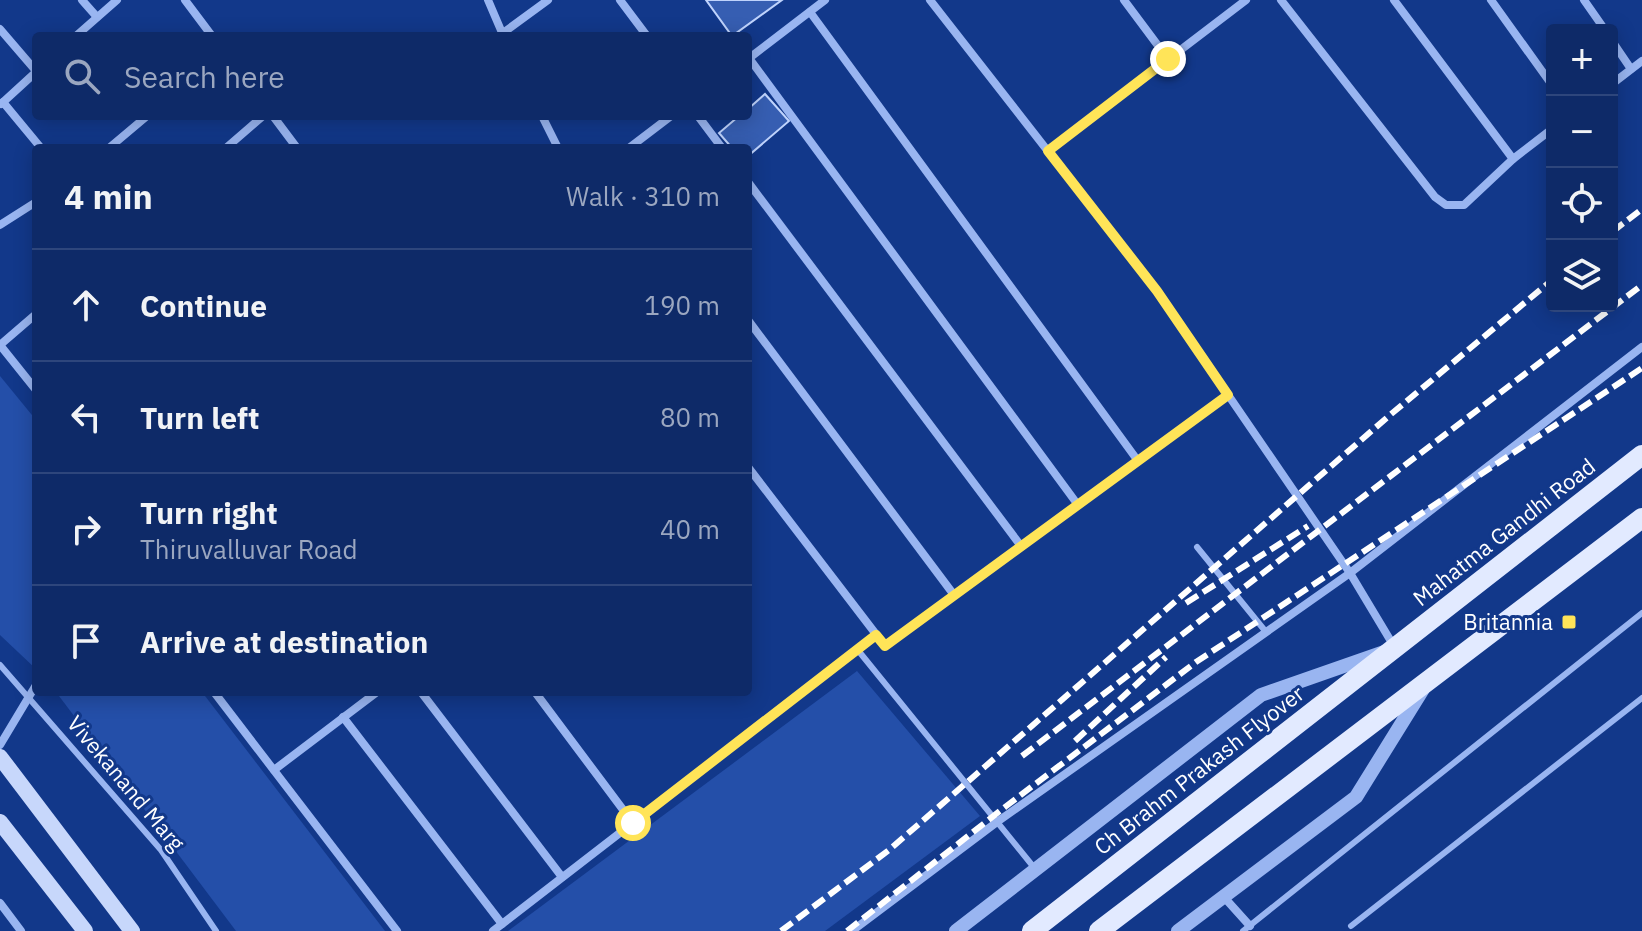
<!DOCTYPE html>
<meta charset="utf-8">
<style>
:root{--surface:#0e2a68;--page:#17326e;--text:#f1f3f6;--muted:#9ba7c0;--line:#2e467c}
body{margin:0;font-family:"IBM Plex Sans",sans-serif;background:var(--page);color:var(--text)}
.controls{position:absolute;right:24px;top:24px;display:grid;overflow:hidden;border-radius:8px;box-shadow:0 4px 20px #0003}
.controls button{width:72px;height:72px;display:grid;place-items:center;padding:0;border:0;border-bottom:2px solid var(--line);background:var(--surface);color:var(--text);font:40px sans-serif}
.stop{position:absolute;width:24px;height:24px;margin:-18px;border:6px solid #ffe458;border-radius:50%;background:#fff}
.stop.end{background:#ffe458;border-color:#fff;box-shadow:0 2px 8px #0008}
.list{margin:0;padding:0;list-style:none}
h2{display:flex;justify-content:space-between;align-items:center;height:104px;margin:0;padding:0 32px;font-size:34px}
h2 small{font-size:26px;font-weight:400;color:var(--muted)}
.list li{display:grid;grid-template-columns:52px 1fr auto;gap:24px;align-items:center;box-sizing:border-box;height:112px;padding:0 32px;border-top:2px solid var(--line)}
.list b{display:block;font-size:30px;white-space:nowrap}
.list p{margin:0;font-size:26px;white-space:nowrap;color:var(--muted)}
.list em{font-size:26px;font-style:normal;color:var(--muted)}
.icon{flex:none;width:44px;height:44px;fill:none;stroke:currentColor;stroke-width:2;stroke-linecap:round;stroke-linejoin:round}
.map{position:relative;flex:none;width:1642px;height:931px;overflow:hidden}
.search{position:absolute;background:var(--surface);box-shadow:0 4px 20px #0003;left:32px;top:32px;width:720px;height:88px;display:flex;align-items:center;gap:20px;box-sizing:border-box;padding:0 28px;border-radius:8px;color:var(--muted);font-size:30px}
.panel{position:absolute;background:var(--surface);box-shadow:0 4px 20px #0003;left:32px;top:144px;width:720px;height:552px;border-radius:8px}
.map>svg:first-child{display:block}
.green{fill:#244fa9}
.building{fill:#365eb2;stroke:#bfd3fc;stroke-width:2}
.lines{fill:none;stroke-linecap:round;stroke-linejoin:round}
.service{stroke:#99b5f1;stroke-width:6}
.minor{stroke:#99b5f1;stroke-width:8}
.tertiary{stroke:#99b5f1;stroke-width:14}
.secondary{stroke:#c7d7fb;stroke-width:16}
.primary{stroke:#e2eaff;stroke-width:20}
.rail{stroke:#fff;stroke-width:6;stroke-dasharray:14 6;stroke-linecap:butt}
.route{stroke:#ffe458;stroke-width:10}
.poi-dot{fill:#ffe458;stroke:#12388a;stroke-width:3}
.labels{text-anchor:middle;stroke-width:6;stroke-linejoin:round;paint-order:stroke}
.street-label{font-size:22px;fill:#fff;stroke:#12388a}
.poi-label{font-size:22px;fill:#fff;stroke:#12388a;text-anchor:end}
</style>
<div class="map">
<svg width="1642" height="931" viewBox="0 0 1642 931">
<rect width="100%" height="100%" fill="#12388a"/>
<g class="green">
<path d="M0,376L36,420V669L0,635Z"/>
<path d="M857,671L980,816L825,931H508Z"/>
<path d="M56,692H202L385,931H236Z"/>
</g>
<g class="building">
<path d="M706,0H782L732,36Z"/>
<path d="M765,94L789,121L748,156V148H732L719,133L739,116H748V109Z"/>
</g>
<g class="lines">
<g class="service">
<path d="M1197,547L1266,632"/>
<path d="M857,649L1036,870"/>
<path d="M0,665L161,850L216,931"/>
<path d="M1351,926L1642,698"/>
<path d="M1243,931L1642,613"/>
</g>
<g class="minor">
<path d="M82,0L97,17"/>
<path d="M185,0L212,36"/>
<path d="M488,0L503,35"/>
<path d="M620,0L647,36"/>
<path d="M930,0L1157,291L1350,573L1395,648"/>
<path d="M1124,0L1168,59"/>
<path d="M1281,0L1435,197L1446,205H1464L1513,159L1552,129"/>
<path d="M1394,0L1513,159"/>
<path d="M1491,0L1552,85"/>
<path d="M1584,0L1605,30"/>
<path d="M810,12L1138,461"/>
<path d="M0,29L36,71"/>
<path d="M503,33L548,0"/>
<path d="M76,36L117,0"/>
<path d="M1612,41L1631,69"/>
<path d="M749,58L1078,505"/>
<path d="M748,59L825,0"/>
<path d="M1612,84L1642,61"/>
<path d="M3,102L41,148"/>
<path d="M1,104L36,72"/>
<path d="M273,116L297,148"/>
<path d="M542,116L558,148"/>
<path d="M698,116L722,148"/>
<path d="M109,148L147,116"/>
<path d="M226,148L263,116"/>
<path d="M629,148L671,116"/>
<path d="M1048,151L1246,0"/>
<path d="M748,182L1021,546"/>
<path d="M0,225L36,202"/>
<path d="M748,320L954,595"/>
<path d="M0,345L36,390"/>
<path d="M0,345L36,314"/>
<path d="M748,467L885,646L1228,395"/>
<path d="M214,692L397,931"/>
<path d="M421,692L562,877"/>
<path d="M535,692L633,823"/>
<path d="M343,717L502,924"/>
<path d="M0,745L36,685"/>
<path d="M274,770L377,692"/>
<path d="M1223,896L1250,926"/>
<path d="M0,903L21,931"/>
<path d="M493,931L876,635"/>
<path d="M852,931L997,822L1350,573L1642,347"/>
</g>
<g class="tertiary">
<path d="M956,931L1261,695L1384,652"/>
<path d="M1178,931L1356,797L1423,689"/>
</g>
<g class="secondary">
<path d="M0,757L132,931"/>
<path d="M0,822L85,931"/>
</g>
<g class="primary">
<path d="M1032,931L1642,455"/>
<path d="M1099,931L1642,518"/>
</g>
<g class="rail">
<path d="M1612,232L1642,209"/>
<path d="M1186,603L1308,526"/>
<path d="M1075,741L1166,657"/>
<path d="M1022,756L1642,285"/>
<path d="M781,931L889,850L1390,415L1552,280"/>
<path d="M847,931L1005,807L1196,662L1642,368"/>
</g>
</g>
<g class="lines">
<path class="route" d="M633,823L876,635L885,646L1228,395L1157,291L1048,151L1168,59"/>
</g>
<rect class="poi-dot" x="1561" y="614" width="16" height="16" rx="4"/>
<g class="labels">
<g class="street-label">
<text transform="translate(1504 532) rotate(-38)" y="8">Mahatma Gandhi Road</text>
<text transform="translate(1199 770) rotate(-38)" y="8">Ch Brahm Prakash Flyover</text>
<text transform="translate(126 783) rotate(50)" y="8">Vivekanand Marg</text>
</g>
<g class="poi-label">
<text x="1553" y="630">Britannia</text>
</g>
</g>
</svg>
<div class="controls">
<button>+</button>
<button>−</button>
<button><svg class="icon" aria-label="locate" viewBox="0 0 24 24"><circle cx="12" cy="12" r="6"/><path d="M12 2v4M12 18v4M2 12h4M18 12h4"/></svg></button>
<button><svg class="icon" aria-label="layers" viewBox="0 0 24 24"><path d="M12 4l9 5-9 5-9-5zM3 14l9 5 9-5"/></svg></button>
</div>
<div class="stop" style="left:633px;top:823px"></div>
<div class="stop end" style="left:1168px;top:59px"></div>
<div class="search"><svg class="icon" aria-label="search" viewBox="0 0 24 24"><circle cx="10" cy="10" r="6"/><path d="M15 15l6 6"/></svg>Search here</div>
<section class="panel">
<h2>4 min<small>Walk · 310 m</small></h2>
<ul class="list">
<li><svg class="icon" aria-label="ahead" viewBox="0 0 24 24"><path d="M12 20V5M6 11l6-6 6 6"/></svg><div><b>Continue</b></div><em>190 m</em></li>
<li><svg class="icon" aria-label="left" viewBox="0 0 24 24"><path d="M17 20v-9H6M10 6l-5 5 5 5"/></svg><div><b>Turn left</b></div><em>80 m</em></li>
<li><svg class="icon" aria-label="right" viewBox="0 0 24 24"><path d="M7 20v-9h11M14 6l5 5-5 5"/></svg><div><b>Turn right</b><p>Thiruvalluvar Road</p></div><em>40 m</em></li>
<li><svg class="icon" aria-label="arrive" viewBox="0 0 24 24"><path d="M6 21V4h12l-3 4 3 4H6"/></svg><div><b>Arrive at destination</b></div></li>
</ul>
</section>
</div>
